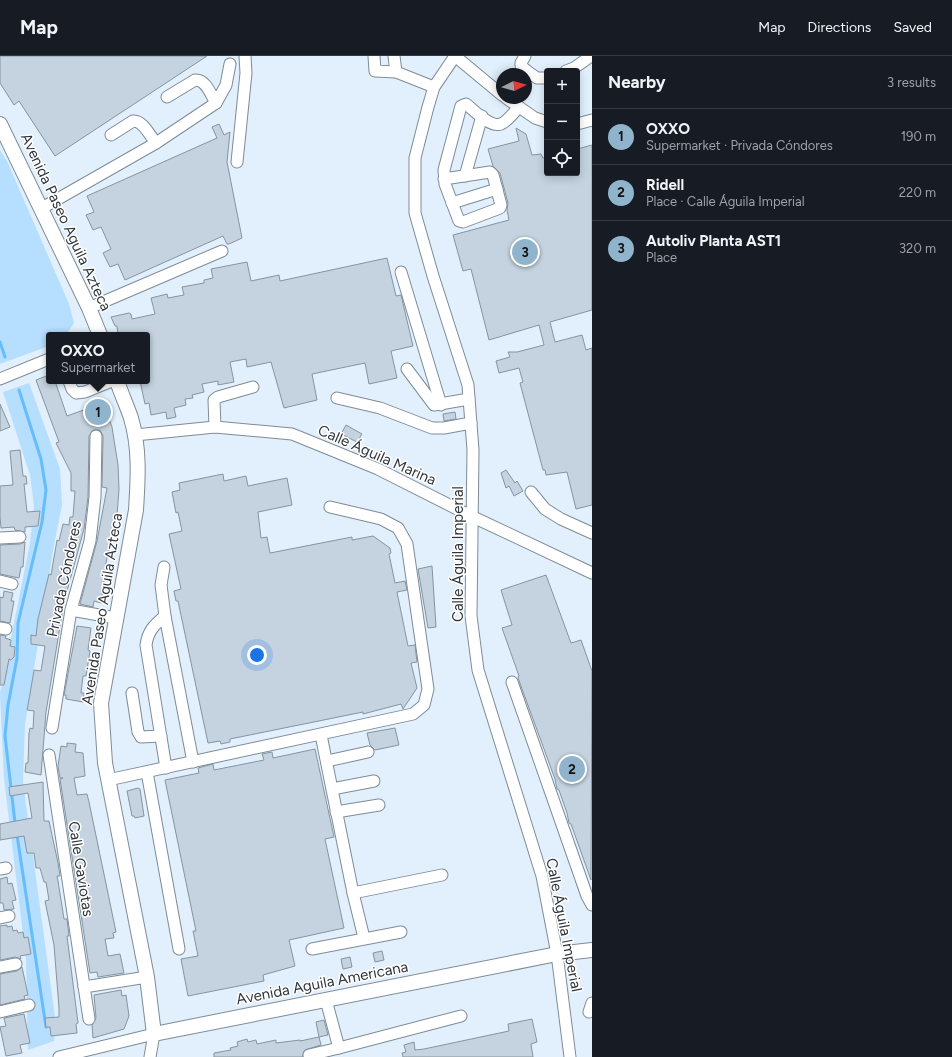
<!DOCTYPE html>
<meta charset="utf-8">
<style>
:root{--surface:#171b24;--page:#20242c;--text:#f1f3f6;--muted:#9ea1a6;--line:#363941;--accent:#8fb4cc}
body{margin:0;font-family:Figtree,sans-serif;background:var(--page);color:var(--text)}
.controls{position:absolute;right:12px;top:12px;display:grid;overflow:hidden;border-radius:4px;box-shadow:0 2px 10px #0003}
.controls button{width:36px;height:36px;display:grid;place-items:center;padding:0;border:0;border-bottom:1px solid var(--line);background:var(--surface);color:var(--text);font:20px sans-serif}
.compass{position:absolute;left:496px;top:12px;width:36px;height:36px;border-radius:50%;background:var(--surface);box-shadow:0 2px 10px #0003;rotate:84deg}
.you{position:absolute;left:257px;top:599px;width:14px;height:14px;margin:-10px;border:3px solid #fff;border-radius:50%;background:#1a73e8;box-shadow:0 0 0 6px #1a73e833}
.badge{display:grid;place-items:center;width:26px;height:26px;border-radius:50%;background:var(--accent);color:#111;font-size:13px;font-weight:700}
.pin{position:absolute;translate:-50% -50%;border:2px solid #fff;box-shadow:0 1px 4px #0006}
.popup{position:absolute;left:46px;top:276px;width:104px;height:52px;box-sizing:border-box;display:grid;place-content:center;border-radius:4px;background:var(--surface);filter:drop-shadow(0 1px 3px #0005);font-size:13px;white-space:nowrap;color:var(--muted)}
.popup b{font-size:15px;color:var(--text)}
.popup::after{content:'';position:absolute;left:50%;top:100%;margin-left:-8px;border:8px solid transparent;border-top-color:var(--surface)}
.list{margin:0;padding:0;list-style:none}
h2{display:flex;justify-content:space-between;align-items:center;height:52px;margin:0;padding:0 16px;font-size:17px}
h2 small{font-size:13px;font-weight:400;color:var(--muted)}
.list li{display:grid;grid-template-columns:26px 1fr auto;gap:12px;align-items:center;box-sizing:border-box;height:56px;padding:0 16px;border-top:1px solid var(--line)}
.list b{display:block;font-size:15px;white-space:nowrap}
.list p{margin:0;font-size:13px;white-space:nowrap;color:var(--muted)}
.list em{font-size:13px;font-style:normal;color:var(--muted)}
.icon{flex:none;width:22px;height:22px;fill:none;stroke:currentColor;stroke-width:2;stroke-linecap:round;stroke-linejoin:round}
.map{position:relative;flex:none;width:592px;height:1001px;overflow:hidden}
header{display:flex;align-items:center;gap:24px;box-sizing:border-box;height:56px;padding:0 20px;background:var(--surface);border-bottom:1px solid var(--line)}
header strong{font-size:19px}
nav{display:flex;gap:22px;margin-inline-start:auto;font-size:14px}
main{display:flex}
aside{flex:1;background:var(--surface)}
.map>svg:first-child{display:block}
.green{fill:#b6defe}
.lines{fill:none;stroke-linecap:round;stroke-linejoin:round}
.stream{stroke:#66bdfc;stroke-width:3}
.building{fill:#c4d3df;stroke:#86949f}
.minor-casing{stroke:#7e8c97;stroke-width:13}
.major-casing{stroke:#7e8c97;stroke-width:16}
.minor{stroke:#fff;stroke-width:11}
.major{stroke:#fff;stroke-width:14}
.labels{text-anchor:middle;stroke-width:3;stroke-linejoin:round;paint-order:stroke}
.street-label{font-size:15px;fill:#2f353a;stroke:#fff}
</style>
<header>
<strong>Map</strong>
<nav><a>Map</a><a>Directions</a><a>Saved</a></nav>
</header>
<main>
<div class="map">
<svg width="592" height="1001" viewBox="0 0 592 1001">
<rect width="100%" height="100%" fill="#e1f0fc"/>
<g class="green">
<path d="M0,94L7,105L69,248L74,267L66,279H49V290L0,308Z"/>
<path d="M29,327L60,413L62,449L54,489L25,668L23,726L56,969L54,985L28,994L26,902L4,723L0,637L30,487L34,450L30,419L3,336Z"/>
</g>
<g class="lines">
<g class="stream">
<path d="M0,286L5,301"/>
<path d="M15,767L5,680L8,649L17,602L18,567L42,466L46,434L41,403L19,334"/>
<path d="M17,779L46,971"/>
</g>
</g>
<g class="building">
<path d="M0,0H207L55,100L19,45L14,49L0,27Z"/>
<path d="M219,68L224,79L230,76L227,106L242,182L229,188H227L223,180L125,224L118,208L110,211L103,197L111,193L101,171L93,174L86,159L94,156L87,140L217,82L212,71Z"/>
<path d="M516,72L526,78L532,99L541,98L543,102L547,101V117H577V93L592,89V254L550,266L555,286L582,279L586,294L592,292V449L576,453L567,416L546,419L545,414H543L520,327L523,326L519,312L499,317L496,305L510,301L508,296H517L544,289L539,269L489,284L471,213L463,215L453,179L509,164L507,154L508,147L500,117L493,110L488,93L519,85Z"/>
<path d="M387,202L396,240L401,239L413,290L391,295L397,322L369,328L365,307L312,318L317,344L284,352L271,306L247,311L246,303L230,306L234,326L218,329V325L202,328L204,336L192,339L193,342L185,343L186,349L174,352L176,361L167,363L166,356L151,359L149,347L145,348L140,325H147V279H118L117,270H115L111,261L129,257L131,258L132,263L155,258L151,242L167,238L168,242L184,239L182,231L204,227V224L213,222L211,213L247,206L251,225L279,219L280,225Z"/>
<path d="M49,319V325H55L67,360L103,347L112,371L118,409L119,433L117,460L105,511H106L101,547L94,545L93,551L80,548L97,485L107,432L102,431L103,380L100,374H93L89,380L88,441L84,473L64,546L46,656L41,719L25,716L26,707H28L29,677L30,672L33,673L34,655L27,654L30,638L34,614L41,615L45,590L31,588V579L36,580L38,563L49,518L51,519L57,484L59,485L63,468L69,469L70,461H73L75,435H71V417L56,387L59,386L36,324Z"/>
<path d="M0,348L10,371L0,375Z"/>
<path d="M455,356L456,363L444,365L443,358Z"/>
<path d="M346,369L362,378L357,386L341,378Z"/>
<path d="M20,394L23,420H26L27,428H24L27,456L40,455L38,470L25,471V476L15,474L14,471L1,472L0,461V430L13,429L10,395Z"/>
<path d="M506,414L515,427L517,425L523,435L514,440L509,430L506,432L501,417Z"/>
<path d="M223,418L224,425L246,420L248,430L287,422L292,449L258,456L261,482L267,481L270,497L352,481V484L373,480L390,492L391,497L389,498L395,527L405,525L407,534L397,536L408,590L415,589L417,606L411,607L417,632L403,653L401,648L363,658V656L230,683V686L221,688L220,685L208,687L178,545H176L174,535L181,533L169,478L182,475L178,456L176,457L172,436L180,434L179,427Z"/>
<path d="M25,486L23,511H21L19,522L0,518V489L20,488Z"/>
<path d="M432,510L436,571L428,572L418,513Z"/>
<path d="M546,519L571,587L581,584L592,615L591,824L571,768L569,767L567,757L559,734L557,733L555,723L518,622L519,620L502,572L512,569L501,534Z"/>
<path d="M4,535L13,537L11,545H14L10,567L0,565V541L3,542Z"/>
<path d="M77,570L91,572L88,594L90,595L86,620H83L81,637H84L83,646L66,643V639H64Z"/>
<path d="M0,579L6,580L5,582L11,584L10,590L15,591L14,601L11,604L9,603L4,629H0Z"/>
<path d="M395,672L399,689L375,694L370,689L367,677Z"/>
<path d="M67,687L76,688L75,696L83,697L85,720L74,722L77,739L87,738L89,746L116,876L113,877L114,882L105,883L108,900L120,898L124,917L98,921L97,916L90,917L60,723L63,722H60L58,710L61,690L67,691Z"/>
<path d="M315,693L334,781L325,783L344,872L289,884L295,910L263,919L264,925L188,940L181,903L198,900L193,875H196L165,724L199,717L198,712L213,708L214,714L264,704L262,698L272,696L273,702Z"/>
<path d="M43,726L44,765H49L58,807L60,820H57L58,825L64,863H67L69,880H67L78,967L76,968L77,977L51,980L50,971H46L45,962L59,961V952L54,889L45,845L49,844L46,826H44L40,812H36L34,797H27L24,780L0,784V768L32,762L28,737L10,740L9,731Z"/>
<path d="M138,732L140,733L144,760L135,762L134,760H132L127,735Z"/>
<path d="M7,821L8,828L12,827L16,844L12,845L14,853L4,854L3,847H0V823Z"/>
<path d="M7,869V871L12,870L13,875L17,874L18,877L23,876L24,882L28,881L31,898L20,900L21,903L15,901L0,904V870Z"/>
<path d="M382,895L384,904L375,906L373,897Z"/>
<path d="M350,901L352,911L343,913L341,903Z"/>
<path d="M22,911L28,939L24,940L25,943L0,949V918L17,915Z"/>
<path d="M121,934L122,940L126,939L129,960L124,973L93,982L92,969L96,962L94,939Z"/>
<path d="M24,958L30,987L20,989L22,997L6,1000L0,971L6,970L4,962Z"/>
<path d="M532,963L537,986L531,988L533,1001H403L402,997L406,996L404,989L414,986L415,994L424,993L509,975L508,968Z"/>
<path d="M324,964L328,979L319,981L316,966Z"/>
<path d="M319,981L321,989L305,994L302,1001H214V997L231,994L230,992L238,990L237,986L247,983L248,986L256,984L257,988L276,984V987L300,984V985Z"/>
</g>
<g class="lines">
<defs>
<g id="minor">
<path d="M374,0L375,15L396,16L434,31"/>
<path d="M394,0L396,16"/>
<path d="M455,0L434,31L428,51L415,102V157L433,220L468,329L473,394L471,560L478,614L542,820L557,898L570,1001"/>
<path d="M455,0L502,39"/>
<path d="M525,0L521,7V10L527,15"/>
<path d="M566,15L574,12L591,0"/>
<path d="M523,18L527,15L537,22H547"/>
<path d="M167,41L195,24C206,23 211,39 216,47"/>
<path d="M506,42L535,62L547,66"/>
<path d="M577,68L592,64"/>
<path d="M111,79L133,65C143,64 150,80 156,87"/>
<path d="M237,106L246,17L245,0"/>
<path d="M465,120L482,60"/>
<path d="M444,123L490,116L493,119L501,149L500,152L463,166L459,165L445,128L444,114L461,50L466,48C474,54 490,72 501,68C508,65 514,56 519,51"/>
<path d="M452,147L497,133"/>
<path d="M42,152L156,87L216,47L226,29L230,8"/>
<path d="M401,216L441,349"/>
<path d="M89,252L222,195"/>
<path d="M407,313L434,349L469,343"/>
<path d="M0,323L49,303"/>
<path d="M69,325L72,333L76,337L85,336L112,325"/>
<path d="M337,342L380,352L432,372H444L471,367"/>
<path d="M215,371L214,344L218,341L253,331"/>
<path d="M135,379L215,371L292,378L378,413L471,460L592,517"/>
<path d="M531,436L545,453L561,463L592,477"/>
<path d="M0,482L20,481"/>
<path d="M164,511L161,529L165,560L193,706"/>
<path d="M0,525L12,528"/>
<path d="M71,554L116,562"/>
<path d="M165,560C154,569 148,575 146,589L166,712"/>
<path d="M0,572L6,573"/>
<path d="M512,626L587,840L592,849"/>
<path d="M132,637L138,676L141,681L161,680"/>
<path d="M52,672L71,554L90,485L95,441L96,380"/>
<path d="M321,679L353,837L364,882"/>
<path d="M49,699L89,963"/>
<path d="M327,705L368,696"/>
<path d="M147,716L179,893"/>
<path d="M108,724L413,658L424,649L428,633L407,488L398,472L381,463L330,451"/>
<path d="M332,733L374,725"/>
<path d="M336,756L379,749"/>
<path d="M0,813L6,812"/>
<path d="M353,837L442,819"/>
<path d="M0,862L9,860"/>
<path d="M312,893L401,876"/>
<path d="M0,911L16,908"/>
<path d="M84,931L147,921"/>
<path d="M326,944L339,992L461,960"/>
<path d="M0,956L29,949"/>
<path d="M589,956L592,947"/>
<path d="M309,999L339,992"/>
<path d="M59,1001L154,978L150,1001"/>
</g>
<g id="major">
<path d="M0,68L89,252L100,279"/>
<path d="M117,325C121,337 127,350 131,362C140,392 138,423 136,454L101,647L105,707L147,921L154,978L557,898L592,894"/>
</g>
</defs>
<use href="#minor" class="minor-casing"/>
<use href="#major" class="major-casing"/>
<use href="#minor" class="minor"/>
<use href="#major" class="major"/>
</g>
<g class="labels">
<g class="street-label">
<text transform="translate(66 166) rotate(65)" y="5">Avenida Paseo Aguila Azteca</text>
<text transform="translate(377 399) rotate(24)" y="5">Calle Águila Marina</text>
<text transform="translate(458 498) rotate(-90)" y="5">Calle Águila Imperial</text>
<text transform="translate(64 523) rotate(-78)" y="5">Privada Cóndores</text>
<text transform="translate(102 553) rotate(-81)" y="5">Avenida Paseo Aguila Azteca</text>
<text transform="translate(81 813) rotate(81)" y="5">Calle Gaviotas</text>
<text transform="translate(564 869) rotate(79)" y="5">Calle Águila Imperial</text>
<text transform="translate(322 927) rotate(-11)" y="5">Avenida Aguila Americana</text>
</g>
</g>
</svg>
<div class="controls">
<button>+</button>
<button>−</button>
<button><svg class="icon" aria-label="locate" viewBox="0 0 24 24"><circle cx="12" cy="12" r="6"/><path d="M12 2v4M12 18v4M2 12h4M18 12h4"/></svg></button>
</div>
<svg class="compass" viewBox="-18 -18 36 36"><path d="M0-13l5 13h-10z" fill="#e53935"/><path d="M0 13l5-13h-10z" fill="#9ea1a6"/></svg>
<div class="you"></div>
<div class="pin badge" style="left:98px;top:356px">1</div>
<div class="popup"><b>OXXO</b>Supermarket</div>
<div class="pin badge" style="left:572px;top:713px">2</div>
<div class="pin badge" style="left:525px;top:196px">3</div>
</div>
<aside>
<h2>Nearby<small>3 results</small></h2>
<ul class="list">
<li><span class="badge">1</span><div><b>OXXO</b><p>Supermarket · Privada Cóndores</p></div><em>190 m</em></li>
<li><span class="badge">2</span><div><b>Ridell</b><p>Place · Calle Águila Imperial</p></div><em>220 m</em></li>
<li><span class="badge">3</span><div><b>Autoliv Planta AST1</b><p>Place</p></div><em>320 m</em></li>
</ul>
</aside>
</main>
